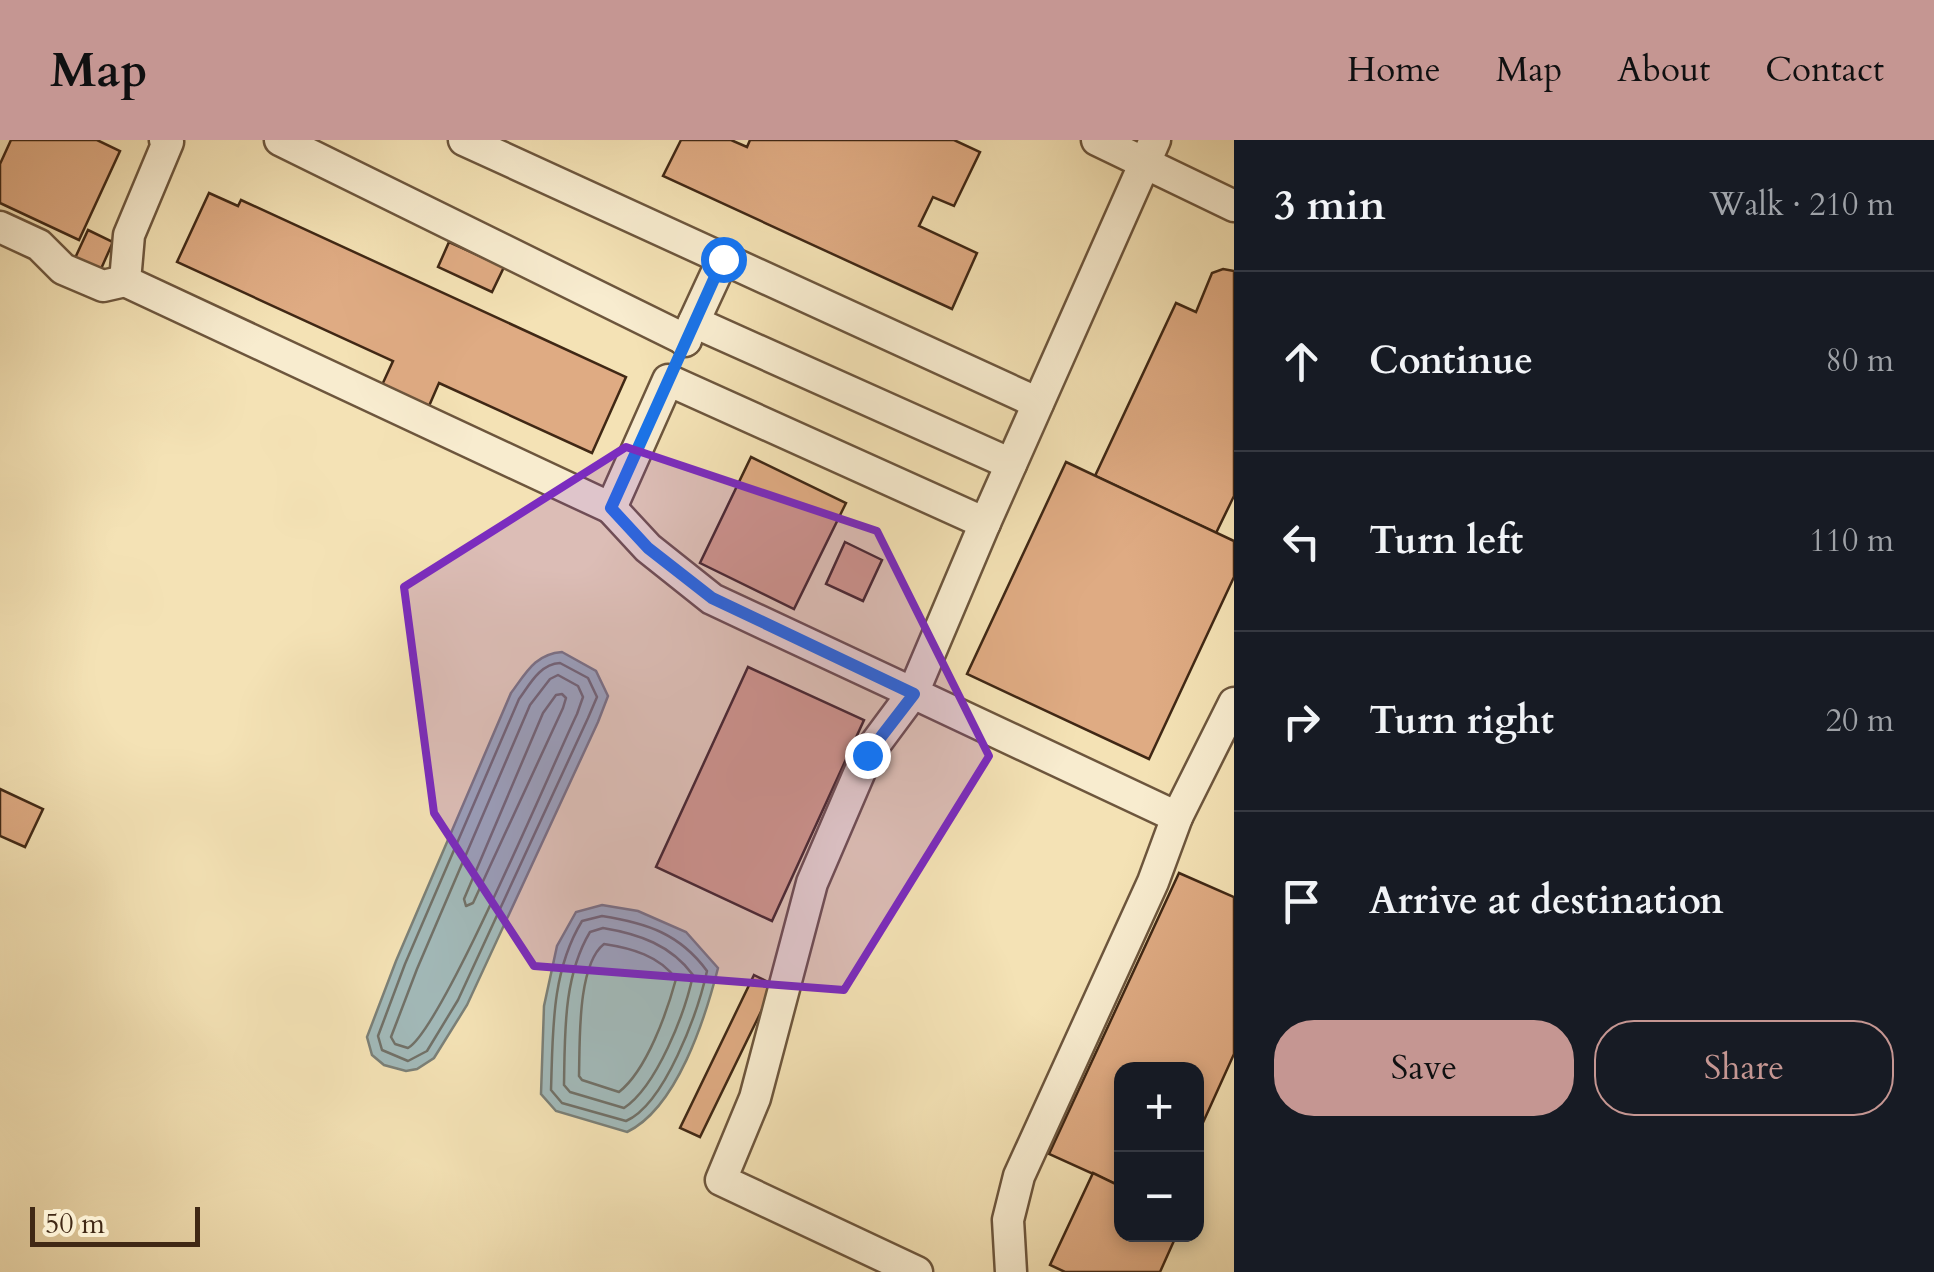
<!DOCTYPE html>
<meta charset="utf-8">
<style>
:root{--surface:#171b24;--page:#20242c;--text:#f1f3f6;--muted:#9ea1a6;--line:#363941;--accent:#c59692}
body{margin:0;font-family:Cardo,serif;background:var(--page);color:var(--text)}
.controls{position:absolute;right:30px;bottom:30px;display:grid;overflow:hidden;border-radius:20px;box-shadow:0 5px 15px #0003}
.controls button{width:90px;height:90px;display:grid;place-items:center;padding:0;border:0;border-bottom:2px solid var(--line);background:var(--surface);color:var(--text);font:50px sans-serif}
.scale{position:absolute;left:30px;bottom:25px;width:170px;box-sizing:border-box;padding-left:10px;border:5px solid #402815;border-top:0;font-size:28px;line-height:35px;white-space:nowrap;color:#402815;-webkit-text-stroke:8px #f8eccf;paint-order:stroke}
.stop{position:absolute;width:30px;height:30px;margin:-22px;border:8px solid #1a73e8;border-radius:50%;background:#fff}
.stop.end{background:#1a73e8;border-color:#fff;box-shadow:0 2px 10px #0008}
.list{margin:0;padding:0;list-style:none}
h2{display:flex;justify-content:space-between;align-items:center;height:130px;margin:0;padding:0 40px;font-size:42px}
h2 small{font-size:32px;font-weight:400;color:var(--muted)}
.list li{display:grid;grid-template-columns:65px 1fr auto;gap:30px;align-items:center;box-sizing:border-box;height:180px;padding:0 40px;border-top:2px solid var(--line)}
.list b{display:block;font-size:38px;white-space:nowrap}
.list em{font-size:32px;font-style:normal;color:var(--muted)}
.actions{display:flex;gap:20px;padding:30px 40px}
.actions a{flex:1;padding:22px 0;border:2px solid var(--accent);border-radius:40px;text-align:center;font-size:35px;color:var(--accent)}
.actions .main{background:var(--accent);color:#111}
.icon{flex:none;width:55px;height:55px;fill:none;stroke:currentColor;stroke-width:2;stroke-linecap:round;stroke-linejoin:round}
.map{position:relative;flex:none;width:1234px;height:1132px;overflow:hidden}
header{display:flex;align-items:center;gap:60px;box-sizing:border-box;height:140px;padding:0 50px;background:var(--accent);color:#111}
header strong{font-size:48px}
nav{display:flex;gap:55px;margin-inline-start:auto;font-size:35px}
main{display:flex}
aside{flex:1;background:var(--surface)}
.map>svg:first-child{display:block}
.water{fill:#a2baba;stroke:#7b8078;stroke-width:2.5}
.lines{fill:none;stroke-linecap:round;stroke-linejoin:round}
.shore{stroke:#717168;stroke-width:2.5}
.building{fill:#dfab83;stroke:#402815;stroke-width:2.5}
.minor-casing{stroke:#6d563d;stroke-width:35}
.minor{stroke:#f8eccf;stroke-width:30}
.route{stroke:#1a73e8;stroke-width:12}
.marked{fill:#7b2cbf;fill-opacity:0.2;stroke:#7b2cbf;stroke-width:8;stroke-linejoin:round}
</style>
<header>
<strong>Map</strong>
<nav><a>Home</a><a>Map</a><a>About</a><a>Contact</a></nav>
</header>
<main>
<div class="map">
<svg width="1234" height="1132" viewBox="0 0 1234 1132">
<rect width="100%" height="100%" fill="#f4e2b5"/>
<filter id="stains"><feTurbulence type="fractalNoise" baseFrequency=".002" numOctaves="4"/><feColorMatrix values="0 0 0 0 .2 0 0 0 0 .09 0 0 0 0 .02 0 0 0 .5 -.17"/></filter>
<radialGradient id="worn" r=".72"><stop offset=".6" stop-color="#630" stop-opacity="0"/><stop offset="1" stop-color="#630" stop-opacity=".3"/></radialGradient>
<g class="water">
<path d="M562,512L596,531L608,556L598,582L467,865L434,918L417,929L406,931L384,925L372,915L367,897L396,821L511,553C526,533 535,514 562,512Z"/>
<path d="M602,765L638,771L686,792L718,828C705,879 677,968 627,992L556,971L541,954L544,866L557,806L576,772Z"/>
</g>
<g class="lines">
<g class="shore">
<path d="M560,523L588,538L597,557L588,578L458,860L427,911L408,921L382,910L378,896L405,824L519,559C530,544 540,524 560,523Z"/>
<path d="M558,535L578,546L583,557L577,574C552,626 442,889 408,908L395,904L391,897L417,829L530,565L550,539Z"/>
<path d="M562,554L566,558L563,568L473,763L466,766L464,759L543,573L556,555Z"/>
<path d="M602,776C647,783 680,794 707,831C698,872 665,964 626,981L562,963L551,950C553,892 551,832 582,781Z"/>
<path d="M603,788C639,794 671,805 693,835C685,873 657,946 624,968L570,952L564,945C565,894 563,837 590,792Z"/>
<path d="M604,804C631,808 660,816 676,839C667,872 647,930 619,952L582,940L579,936C580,903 577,825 604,804Z"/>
</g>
</g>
<g class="building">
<path d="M11,0H97L120,11L79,100L0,63V24Z"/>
<path d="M681,0H731L747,7L750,0H954L980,12L954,66L933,57L919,86L977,113L952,169L663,36Z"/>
<path d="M209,53L238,66L241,60L626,237L592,313L439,243L429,266L382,245L393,221L177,122Z"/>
<path d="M88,90L113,102L96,140L70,129Z"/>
<path d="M449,102L504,127L492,152L438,127Z"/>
<path d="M1223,129L1234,131V356L1216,393L1095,336L1176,163L1196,172L1212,133Z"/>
<path d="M751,317L846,363L794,469L700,423Z"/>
<path d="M1066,322L1234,401V437L1149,619L967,534Z"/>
<path d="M845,402L882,420L863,461L826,444Z"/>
<path d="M748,527L864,580L772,781L656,727Z"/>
<path d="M0,649L43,669L25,707L0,696Z"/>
<path d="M1179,733L1234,757V914L1196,998V930H1122V1047L1049,1014Z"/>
<path d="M754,835L774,845L700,997L680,988Z"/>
<path d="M1093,1033L1122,1047V1094H1177L1160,1132H1065L1050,1125Z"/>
</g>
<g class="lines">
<defs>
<g id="minor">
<path d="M165,0L168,2L129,95L125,141L611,368L668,240L985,383L1155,0"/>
<path d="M280,0L686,200"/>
<path d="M464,0L1038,263"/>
<path d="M1097,0L1234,66"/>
<path d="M0,87L39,105L63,129L103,146L125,141"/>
<path d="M694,182L1011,324"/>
<path d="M685,201L723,119"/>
<path d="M611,368L648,408L712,459L913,553L867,615L812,743L755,958L721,1040L917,1132"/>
<path d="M985,383L913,553L1177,677L1234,563"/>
<path d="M1011,1132L1008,1080L1019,1036L1153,742L1177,677"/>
</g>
</defs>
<use href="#minor" class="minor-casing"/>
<use href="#minor" class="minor"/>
</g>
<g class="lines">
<path class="route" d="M723,119L611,368L648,408L712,458L914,554L867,615"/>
</g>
<path class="marked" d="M626,307L877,391L989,616L844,850L534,826L434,673L404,447Z"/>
<rect width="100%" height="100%" filter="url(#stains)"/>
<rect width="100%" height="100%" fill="url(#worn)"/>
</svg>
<div class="controls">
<button>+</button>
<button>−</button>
</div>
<div class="scale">50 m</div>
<div class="stop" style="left:723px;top:119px"></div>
<div class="stop end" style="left:867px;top:615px"></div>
</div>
<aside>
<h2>3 min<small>Walk · 210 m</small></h2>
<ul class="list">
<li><svg class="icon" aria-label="ahead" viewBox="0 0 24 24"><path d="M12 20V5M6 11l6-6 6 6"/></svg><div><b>Continue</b></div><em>80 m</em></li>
<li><svg class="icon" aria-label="left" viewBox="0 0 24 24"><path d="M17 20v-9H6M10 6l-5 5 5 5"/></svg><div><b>Turn left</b></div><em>110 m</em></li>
<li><svg class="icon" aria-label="right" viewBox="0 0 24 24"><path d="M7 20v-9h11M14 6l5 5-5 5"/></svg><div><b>Turn right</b></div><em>20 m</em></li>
<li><svg class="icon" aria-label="arrive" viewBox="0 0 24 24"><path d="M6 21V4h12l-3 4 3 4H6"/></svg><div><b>Arrive at destination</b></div></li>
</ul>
<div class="actions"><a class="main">Save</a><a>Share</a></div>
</aside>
</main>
